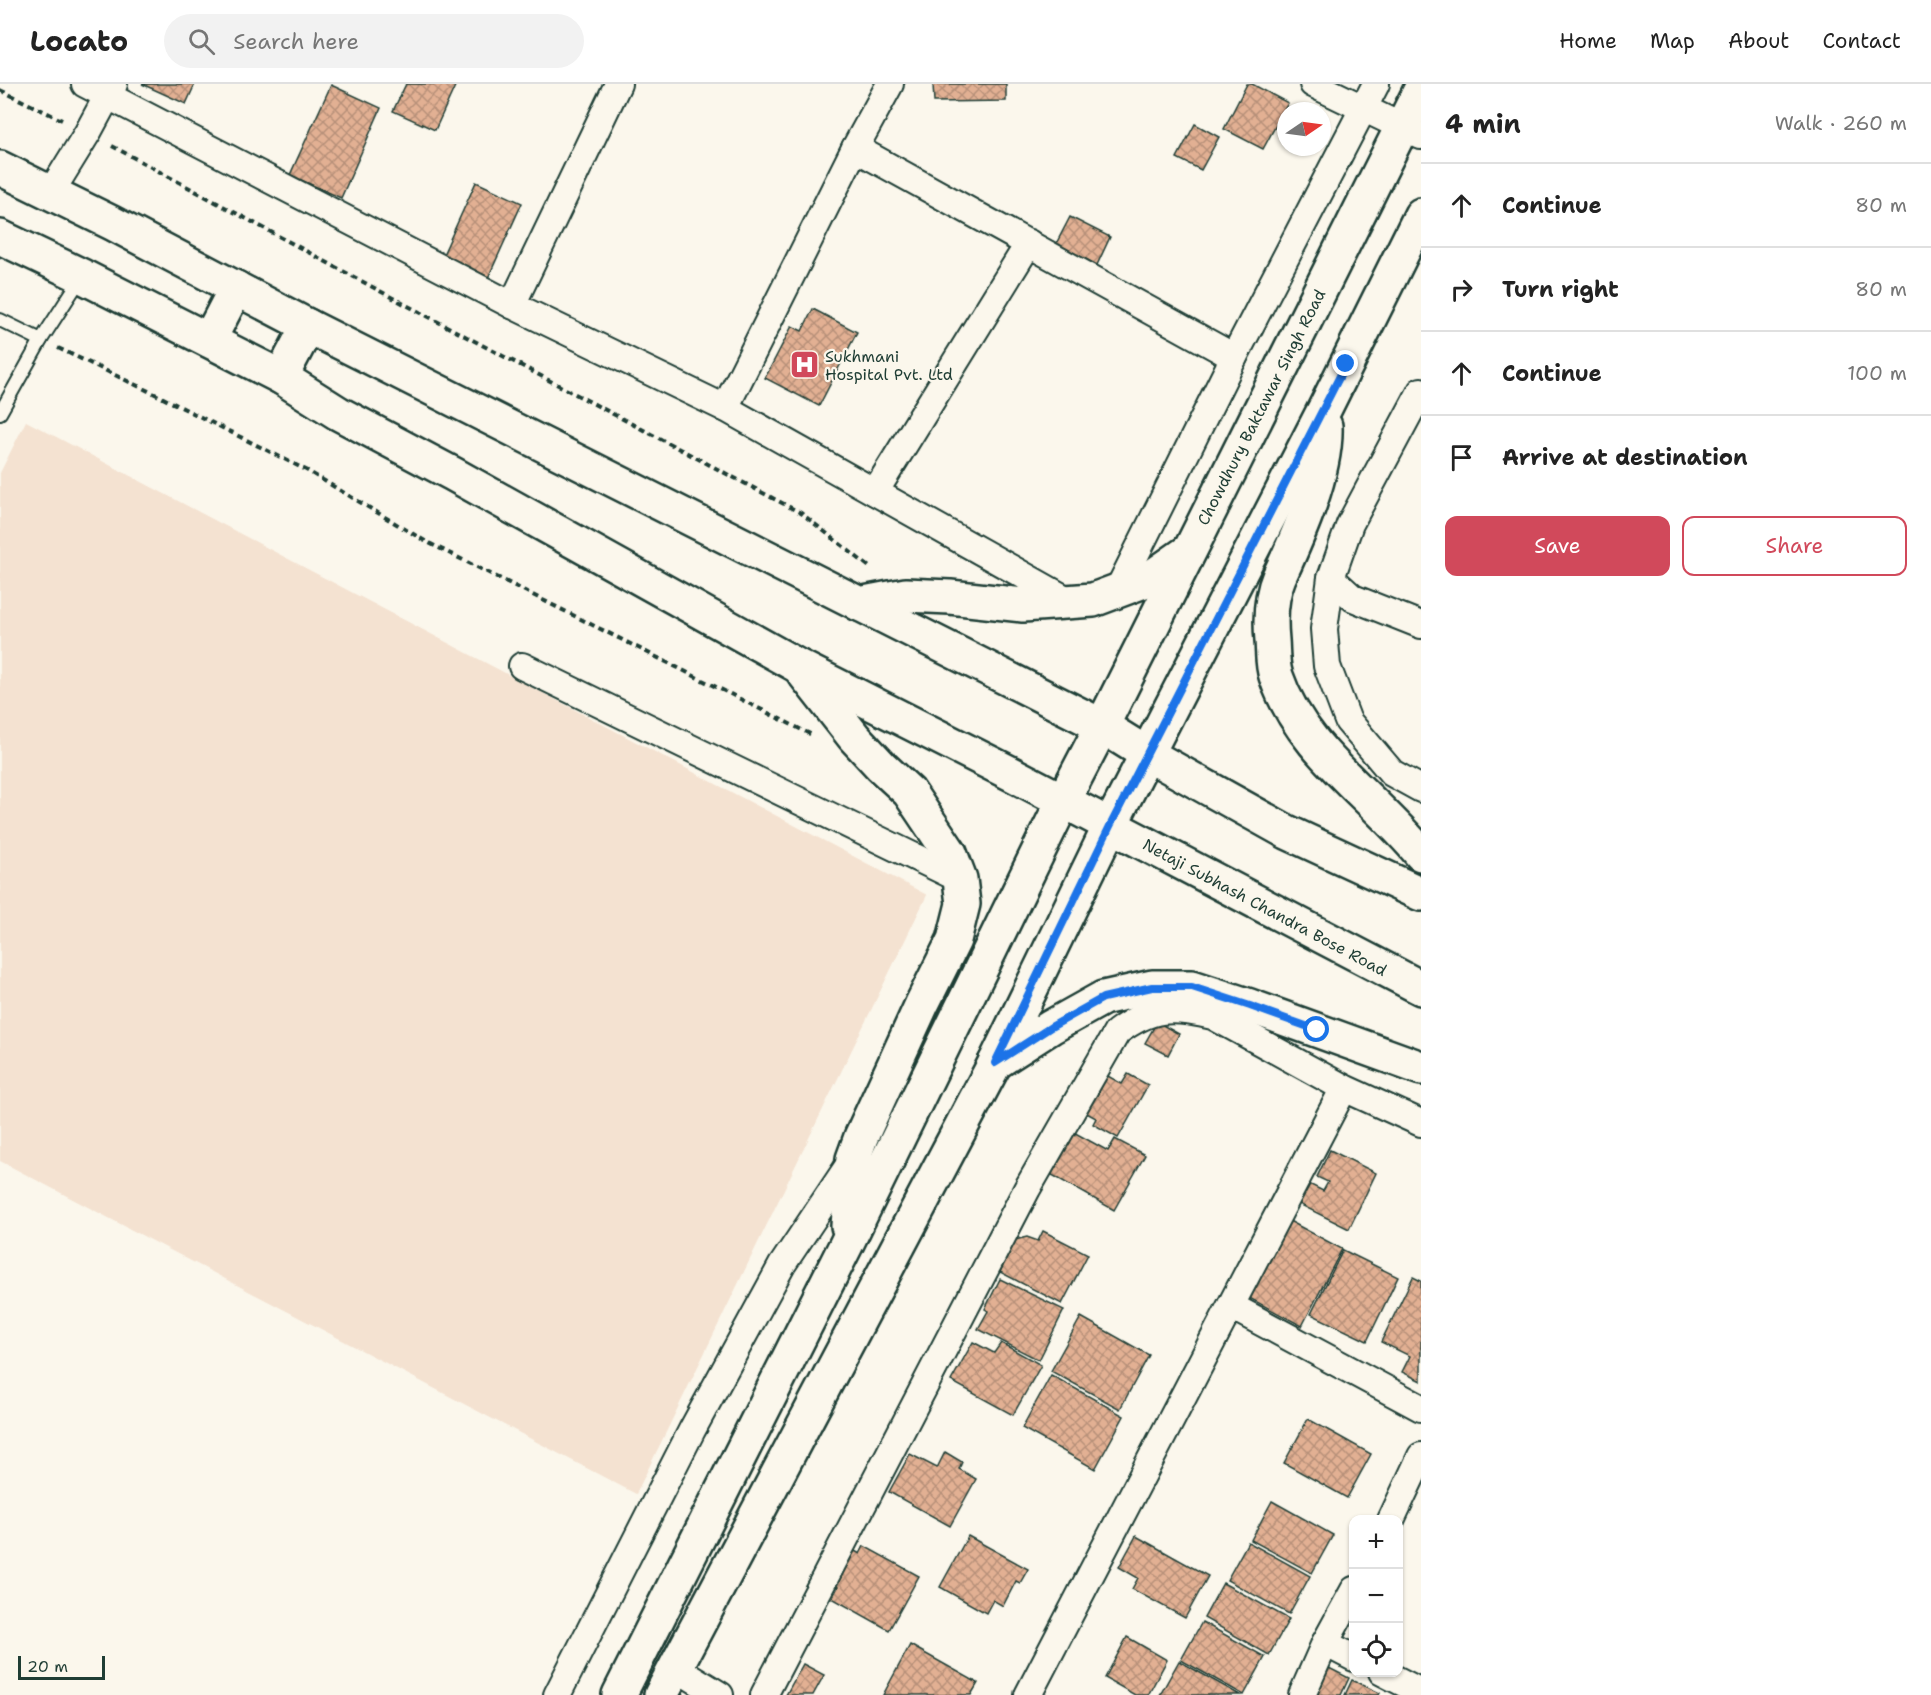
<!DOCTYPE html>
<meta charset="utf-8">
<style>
:root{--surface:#fff;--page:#f2f2f2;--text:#222;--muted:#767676;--line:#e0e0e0;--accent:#d1495b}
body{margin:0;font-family:"Shantell Sans",sans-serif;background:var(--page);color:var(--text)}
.controls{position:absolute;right:18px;bottom:18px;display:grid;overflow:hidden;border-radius:12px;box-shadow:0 2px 4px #0004}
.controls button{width:54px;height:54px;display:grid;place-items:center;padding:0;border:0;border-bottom:2px solid var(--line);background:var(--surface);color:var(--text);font:30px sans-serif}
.compass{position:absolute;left:1277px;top:18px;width:54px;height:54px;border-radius:50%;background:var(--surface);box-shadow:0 2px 4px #0004;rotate:77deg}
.scale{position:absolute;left:18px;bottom:15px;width:87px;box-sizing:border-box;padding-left:6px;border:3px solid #1f3d34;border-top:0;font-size:16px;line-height:21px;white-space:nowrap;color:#1f3d34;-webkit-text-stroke:4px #fbf7ec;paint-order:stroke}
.stop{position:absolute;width:18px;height:18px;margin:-14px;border:4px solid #1a73e8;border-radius:50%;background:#fff}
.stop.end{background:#1a73e8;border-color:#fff;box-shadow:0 2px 6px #0008}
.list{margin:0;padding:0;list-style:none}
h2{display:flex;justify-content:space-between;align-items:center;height:78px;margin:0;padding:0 24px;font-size:26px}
h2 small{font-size:20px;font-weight:400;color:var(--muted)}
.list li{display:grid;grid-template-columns:39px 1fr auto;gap:18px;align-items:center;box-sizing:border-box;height:84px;padding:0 24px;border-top:2px solid var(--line)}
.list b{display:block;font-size:22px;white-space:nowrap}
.list em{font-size:20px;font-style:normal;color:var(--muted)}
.actions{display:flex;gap:12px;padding:18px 24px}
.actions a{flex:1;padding:14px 0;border:2px solid var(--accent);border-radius:12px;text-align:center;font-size:21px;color:var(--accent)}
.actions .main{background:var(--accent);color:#fff}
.icon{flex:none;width:33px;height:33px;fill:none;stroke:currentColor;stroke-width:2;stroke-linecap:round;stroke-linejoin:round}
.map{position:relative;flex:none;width:1421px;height:1611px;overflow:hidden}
header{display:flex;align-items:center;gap:36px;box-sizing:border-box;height:84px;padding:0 30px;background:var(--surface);border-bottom:2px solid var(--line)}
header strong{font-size:28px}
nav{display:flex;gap:33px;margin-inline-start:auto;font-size:21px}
.search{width:420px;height:54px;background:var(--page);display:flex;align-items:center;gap:15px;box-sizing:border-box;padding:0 21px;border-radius:33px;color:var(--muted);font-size:22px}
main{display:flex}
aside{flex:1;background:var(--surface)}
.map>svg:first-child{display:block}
.built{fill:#f4e2d1}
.building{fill:url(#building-cross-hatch);stroke:#1f3d34;stroke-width:1.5}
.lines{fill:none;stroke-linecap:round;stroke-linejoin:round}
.service-casing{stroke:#1f3d34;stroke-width:16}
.minor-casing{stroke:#1f3d34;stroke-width:30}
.secondary-casing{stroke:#1f3d34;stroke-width:38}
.path{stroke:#1f3d34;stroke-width:4;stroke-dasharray:6 4.5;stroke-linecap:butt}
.service{stroke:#fbf7ec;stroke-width:12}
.minor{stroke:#fbf7ec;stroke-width:26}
.secondary{stroke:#fbf7ec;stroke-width:33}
.route{stroke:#1a73e8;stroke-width:8}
.labels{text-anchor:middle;stroke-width:4.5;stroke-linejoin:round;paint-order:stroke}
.poi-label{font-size:16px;fill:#1f3d34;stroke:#fbf7ec;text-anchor:start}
.street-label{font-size:16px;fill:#1f3d34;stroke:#fbf7ec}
</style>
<header>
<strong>Locato</strong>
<div class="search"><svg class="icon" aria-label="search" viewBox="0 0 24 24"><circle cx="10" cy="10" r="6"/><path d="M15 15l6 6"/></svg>Search here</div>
<nav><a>Home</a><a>Map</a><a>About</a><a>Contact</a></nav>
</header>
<main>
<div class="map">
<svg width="1421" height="1611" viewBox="0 0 1421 1611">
<defs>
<pattern id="building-cross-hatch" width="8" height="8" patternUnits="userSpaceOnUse" patternTransform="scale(1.5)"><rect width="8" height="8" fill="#e2b093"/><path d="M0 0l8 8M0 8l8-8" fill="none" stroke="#b79079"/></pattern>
</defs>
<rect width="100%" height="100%" fill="#fbf7ec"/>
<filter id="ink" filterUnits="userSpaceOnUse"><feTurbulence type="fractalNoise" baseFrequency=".0167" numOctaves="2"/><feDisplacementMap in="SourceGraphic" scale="12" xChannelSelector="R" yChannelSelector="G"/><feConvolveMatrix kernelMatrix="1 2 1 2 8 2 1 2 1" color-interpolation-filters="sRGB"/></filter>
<g filter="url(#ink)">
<path class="built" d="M26,337L927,811L636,1410L0,1077V389Z"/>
<g class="building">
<path d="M142,0H195L186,20Z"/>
<path d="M406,0H456L435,46L393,27Z"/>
<path d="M933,0H1006V17L934,18Z"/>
<path d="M1247,0H1252L1288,19L1263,65L1224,45Z"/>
<path d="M331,1L381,24L341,114L290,91Z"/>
<path d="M1195,40L1219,53L1201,86L1177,74Z"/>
<path d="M476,98L522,119L488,194L442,173Z"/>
<path d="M1070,133L1110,153L1097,181L1056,160Z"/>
<path d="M813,225L857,248L819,322L765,294L792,242L802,247Z"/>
<path d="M1157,938L1179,950L1168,971L1145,959Z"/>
<path d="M1128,990L1148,1001L1118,1054L1093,1040L1096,1034L1081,1026L1106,991L1122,1000Z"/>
<path d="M1068,1045L1108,1067L1115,1055L1145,1071L1114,1126L1045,1087Z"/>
<path d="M1330,1066L1376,1089L1349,1145L1293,1117L1303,1097L1323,1107L1328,1098L1317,1093Z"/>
<path d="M1280,1132L1342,1165L1302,1242L1240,1209Z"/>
<path d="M1043,1147L1088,1170L1062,1220L1000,1188L1015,1156L1027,1153L1038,1157Z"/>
<path d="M1343,1166L1398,1193L1367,1257L1311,1230Z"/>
<path d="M1413,1193L1421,1197V1297L1402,1288L1410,1272L1381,1258Z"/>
<path d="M1000,1195L1064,1226L1039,1276L978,1245L988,1227L985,1225Z"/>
<path d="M1081,1233L1149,1271L1120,1325L1051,1287Z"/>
<path d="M973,1258L994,1269L1001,1259L1041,1281L1013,1331L951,1297Z"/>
<path d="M1051,1291L1124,1332L1095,1385L1022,1344Z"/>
<path d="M1308,1335L1371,1370L1347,1414L1284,1379Z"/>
<path d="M945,1368L962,1378L959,1385L976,1395L950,1442L889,1408L910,1370L937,1384Z"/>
<path d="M1272,1417L1333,1451L1312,1489L1251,1456Z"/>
<path d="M968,1452L1028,1485L1020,1499L1016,1497L1003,1522L993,1516L986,1529L940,1503Z"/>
<path d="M1136,1452L1208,1492L1185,1534L1132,1505L1138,1494L1119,1483Z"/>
<path d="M1248,1458L1310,1492L1289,1530L1227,1496Z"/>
<path d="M844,1461L860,1470L864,1462L919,1492L889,1546L832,1514L838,1503L826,1496Z"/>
<path d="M1223,1499L1289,1535L1269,1571L1204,1534Z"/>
<path d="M1202,1538L1265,1573L1244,1611L1181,1576Z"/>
<path d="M1127,1553L1167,1576L1148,1611H1135L1105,1594Z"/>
<path d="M910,1561L978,1599L971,1611H883Z"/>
<path d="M1179,1577L1240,1611H1160Z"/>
<path d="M803,1580L824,1591L813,1611H786Z"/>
<path d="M1323,1581L1349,1594L1341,1611H1308Z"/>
<path d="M1352,1596L1380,1609L1379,1611H1345Z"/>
</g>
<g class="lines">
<defs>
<g id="service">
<path d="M0,236L41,256"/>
<path d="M0,329L41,256L81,194"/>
</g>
<g id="minor">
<path d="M85,0L512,221L725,324L1071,518"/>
<path d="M1313,0L1421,52"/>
<path d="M855,64L1234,273"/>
<path d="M51,108L88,48L114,0"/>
<path d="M512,221L618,0"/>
<path d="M1421,307L1350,440L1331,494L1353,514L1421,541"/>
<path d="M725,324L855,64L890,0"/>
<path d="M875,408L1029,159"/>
<path d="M1331,494L1324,545L1327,582L1348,637L1392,689L1421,705"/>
<path d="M1117,508L1234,273L1376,0"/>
<path d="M522,582L960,795"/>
<path d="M1231,1222L1421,1324"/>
<path d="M1391,1436L1421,1372"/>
<path d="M1325,1559L1354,1574"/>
<path d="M676,1584L720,1611"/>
<path d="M1382,1588L1421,1608"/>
<path d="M557,1611L692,1346L782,1181L853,1075"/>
<path d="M764,1611L1027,1105L1117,948C1152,922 1172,923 1213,932L1344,1004L1421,1039"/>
<path d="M1028,1611L1344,1004"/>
<path d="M1302,1611L1325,1559L1354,1506"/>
</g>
<g id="secondary">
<path d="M0,84L112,139L308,242L1102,642L1147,670L1287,748L1421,810"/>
<path d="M0,153L82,192L281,293L338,329L453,390L798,582L1012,690L1421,904"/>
<path d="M209,256L236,204"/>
<path d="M281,293L308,242"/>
<path d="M1325,342C1327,388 1298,452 1279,493C1271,512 1270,536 1272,556C1273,567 1272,581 1276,592C1301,667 1373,711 1421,770"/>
<path d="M859,520L906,511L950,513L1023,521L1093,516L1149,495L1186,469"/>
<path d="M803,588L854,653L881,682L909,708L950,769L960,795L963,820L954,856L922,920L861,1053L853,1075L848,1142"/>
<path d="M995,979L1051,943L1103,914L1152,903H1192L1250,922L1421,984"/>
<path d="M619,1611L846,1161L1063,717L1102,642L1421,5"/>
<path d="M661,1611L995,979L1110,742L1324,326L1421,131"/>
</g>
</defs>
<use href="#service" class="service-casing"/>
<use href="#minor" class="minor-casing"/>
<use href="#secondary" class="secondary-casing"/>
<g class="path">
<path d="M0,6L62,36"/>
<path d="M112,62L391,213L801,429L872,485"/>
<path d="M58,264L157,311L306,386L425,457L812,651"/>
</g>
<use href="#service" class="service"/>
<use href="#minor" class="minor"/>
<use href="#secondary" class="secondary"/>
</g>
</g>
<g class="lines" filter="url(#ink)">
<path class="route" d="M1317,946L1250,922L1192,903H1152L1103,914L1051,943L995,979L1110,742L1346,280"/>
</g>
<defs>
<symbol id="hospital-square" viewBox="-11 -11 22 22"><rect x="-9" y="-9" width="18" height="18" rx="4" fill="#d1495b" stroke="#fbf7ec"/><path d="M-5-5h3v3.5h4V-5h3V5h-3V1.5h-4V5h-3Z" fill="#fff"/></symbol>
</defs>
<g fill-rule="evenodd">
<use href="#hospital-square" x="788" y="264" width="33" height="33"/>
</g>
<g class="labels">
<g class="poi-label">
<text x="825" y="278">Sukhmani<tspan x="825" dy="18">Hospital Pvt. Ltd</tspan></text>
</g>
<g class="street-label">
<text transform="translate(1261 323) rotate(-63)" y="6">Chowdhury Baktawar Singh Road</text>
<text transform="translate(1265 823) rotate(28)" y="6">Netaji Subhash Chandra Bose Road</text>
</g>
</g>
</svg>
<div class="controls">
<button>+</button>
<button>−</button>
<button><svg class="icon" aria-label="locate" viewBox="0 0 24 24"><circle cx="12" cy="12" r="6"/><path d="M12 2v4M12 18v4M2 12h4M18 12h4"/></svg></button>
</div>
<svg class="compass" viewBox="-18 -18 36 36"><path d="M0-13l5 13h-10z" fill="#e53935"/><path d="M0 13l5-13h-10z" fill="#767676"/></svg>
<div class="scale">20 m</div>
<div class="stop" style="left:1317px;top:946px"></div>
<div class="stop end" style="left:1346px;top:280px"></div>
</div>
<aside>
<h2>4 min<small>Walk · 260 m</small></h2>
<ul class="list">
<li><svg class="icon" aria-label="ahead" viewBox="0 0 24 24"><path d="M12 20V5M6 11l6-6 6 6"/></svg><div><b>Continue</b></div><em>80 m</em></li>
<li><svg class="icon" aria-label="right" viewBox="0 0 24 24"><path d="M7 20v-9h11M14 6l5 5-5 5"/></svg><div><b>Turn right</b></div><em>80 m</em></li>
<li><svg class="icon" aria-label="ahead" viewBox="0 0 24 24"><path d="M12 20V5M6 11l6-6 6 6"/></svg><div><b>Continue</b></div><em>100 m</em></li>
<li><svg class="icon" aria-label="arrive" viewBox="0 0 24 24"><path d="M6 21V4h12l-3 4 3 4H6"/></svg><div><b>Arrive at destination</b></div></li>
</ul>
<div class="actions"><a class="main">Save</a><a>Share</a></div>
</aside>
</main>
